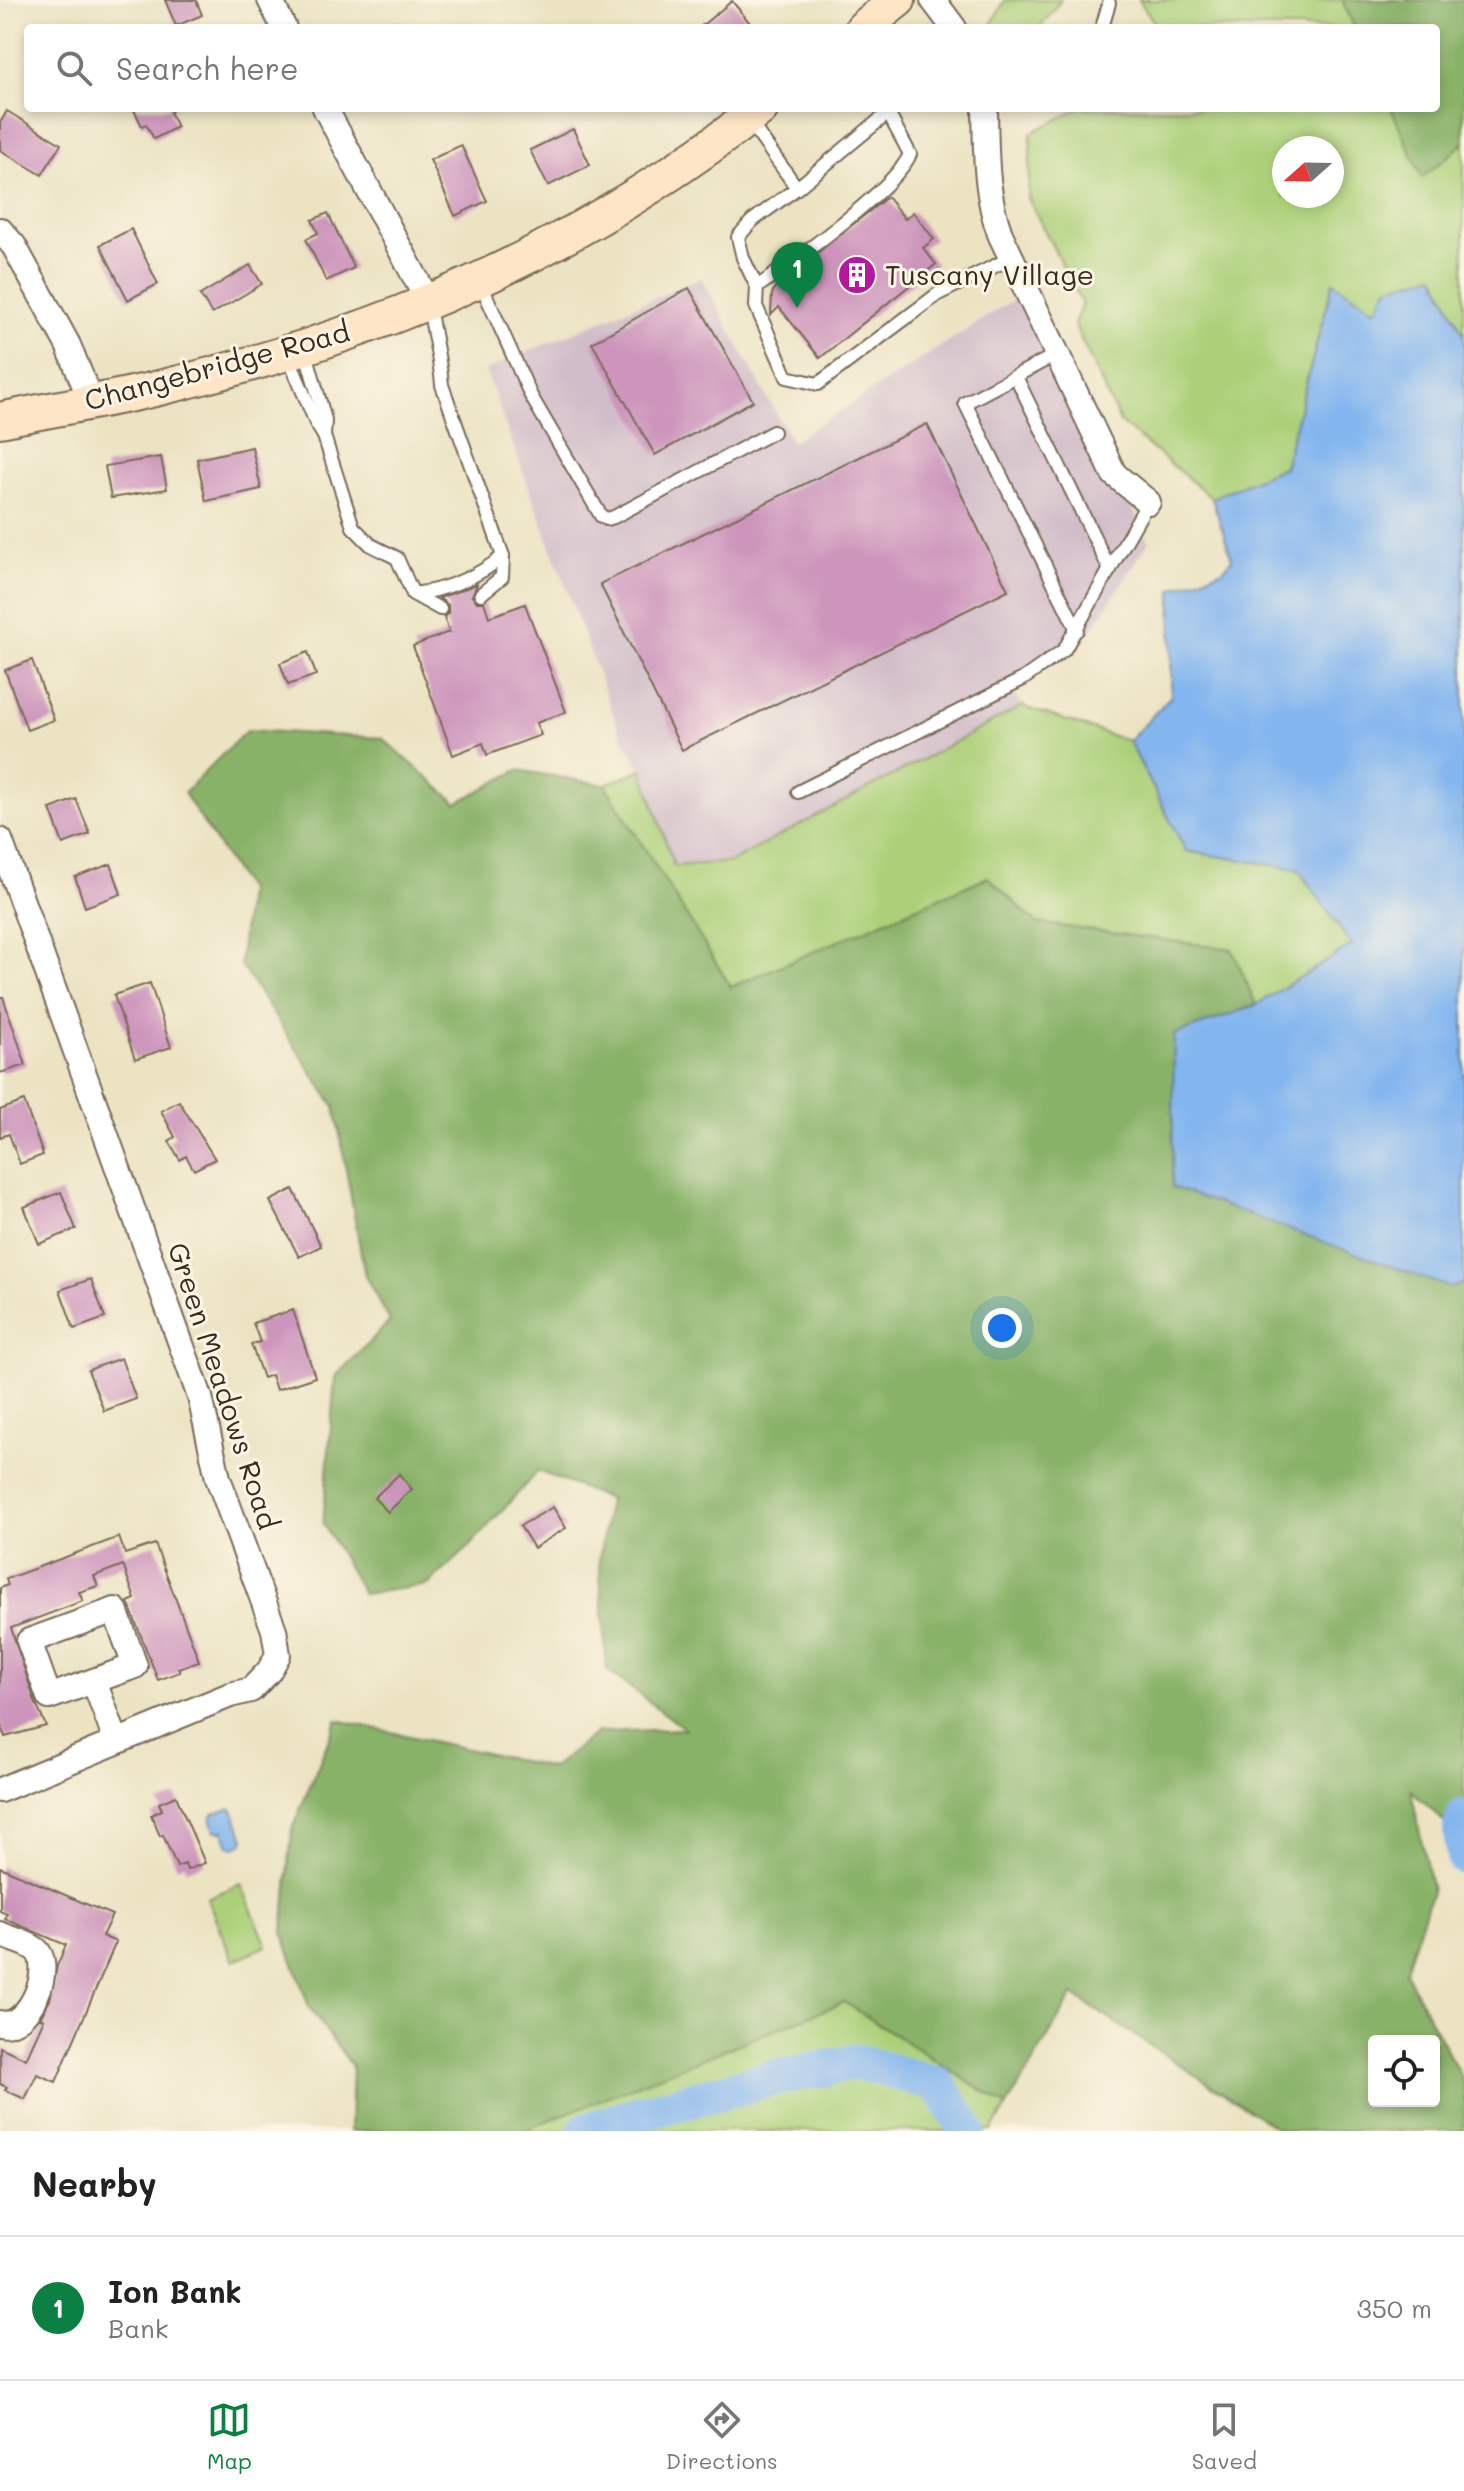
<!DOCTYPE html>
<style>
:root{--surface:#fff;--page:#f6f6f6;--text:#222;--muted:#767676;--line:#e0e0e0;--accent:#0b8043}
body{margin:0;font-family:Mali,sans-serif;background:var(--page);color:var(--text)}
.controls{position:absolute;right:24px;bottom:24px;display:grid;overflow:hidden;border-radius:8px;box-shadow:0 4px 12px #0003}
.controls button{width:72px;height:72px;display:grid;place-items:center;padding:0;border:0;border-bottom:2px solid var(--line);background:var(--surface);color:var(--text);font:40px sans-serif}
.compass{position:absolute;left:1272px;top:136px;width:72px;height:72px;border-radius:50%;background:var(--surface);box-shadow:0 4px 12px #0003;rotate:250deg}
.you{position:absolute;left:1002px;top:1328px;width:28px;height:28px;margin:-20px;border:6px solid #fff;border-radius:50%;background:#1a73e8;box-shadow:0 0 0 12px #1a73e833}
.badge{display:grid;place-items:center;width:52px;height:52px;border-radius:50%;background:var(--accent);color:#fff;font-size:26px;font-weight:700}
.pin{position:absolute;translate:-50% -66px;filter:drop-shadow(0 2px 4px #0008)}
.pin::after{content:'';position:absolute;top:42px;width:28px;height:24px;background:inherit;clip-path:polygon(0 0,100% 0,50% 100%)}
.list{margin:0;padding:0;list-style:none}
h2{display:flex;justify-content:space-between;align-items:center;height:104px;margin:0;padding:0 32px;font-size:34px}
h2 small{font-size:26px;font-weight:400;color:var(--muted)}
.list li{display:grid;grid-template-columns:52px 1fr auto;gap:24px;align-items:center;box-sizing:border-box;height:144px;padding:0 32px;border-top:2px solid var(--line)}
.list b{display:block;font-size:30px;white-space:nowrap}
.list p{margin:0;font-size:26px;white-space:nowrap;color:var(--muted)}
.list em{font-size:26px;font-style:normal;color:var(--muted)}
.icon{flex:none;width:44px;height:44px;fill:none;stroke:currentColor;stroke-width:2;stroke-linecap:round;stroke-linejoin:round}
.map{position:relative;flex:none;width:1464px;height:2131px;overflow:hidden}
.search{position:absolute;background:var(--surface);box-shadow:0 4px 12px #0003;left:24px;right:24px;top:24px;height:88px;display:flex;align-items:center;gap:20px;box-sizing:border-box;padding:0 28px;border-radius:8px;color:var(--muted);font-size:30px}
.sheet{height:248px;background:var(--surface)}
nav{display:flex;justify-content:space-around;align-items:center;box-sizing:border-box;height:112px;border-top:2px solid var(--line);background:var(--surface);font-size:22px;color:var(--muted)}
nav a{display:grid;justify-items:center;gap:4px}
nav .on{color:var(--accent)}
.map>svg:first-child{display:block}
.industrial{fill:#d1bdc9}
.green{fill:#acd079;stroke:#747d4c;stroke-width:2;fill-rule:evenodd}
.forest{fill:#89b269;stroke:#626e44;stroke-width:2;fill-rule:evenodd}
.water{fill:#83b5ef;stroke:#5f7086;stroke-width:2}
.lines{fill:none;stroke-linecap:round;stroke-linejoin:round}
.river{stroke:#83b5ef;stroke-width:36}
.building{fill:#cd95bc}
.service-casing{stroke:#796b58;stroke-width:16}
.minor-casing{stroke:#796b58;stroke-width:28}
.secondary-casing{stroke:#796b58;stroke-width:38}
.service{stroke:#fff;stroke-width:12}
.minor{stroke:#fff;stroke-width:24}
.secondary{stroke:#fee5c5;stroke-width:34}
.labels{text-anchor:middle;stroke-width:6;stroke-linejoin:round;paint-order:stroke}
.poi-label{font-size:28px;fill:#3b2a1e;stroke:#fcf5e5;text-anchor:start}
.street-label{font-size:28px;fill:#3b2a1e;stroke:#fcf5e5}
</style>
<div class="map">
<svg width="1464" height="2131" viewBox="0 0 1464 2131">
<rect width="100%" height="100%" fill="#fcf5e5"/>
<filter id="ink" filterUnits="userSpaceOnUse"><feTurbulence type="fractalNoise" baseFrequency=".0125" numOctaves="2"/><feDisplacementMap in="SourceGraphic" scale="16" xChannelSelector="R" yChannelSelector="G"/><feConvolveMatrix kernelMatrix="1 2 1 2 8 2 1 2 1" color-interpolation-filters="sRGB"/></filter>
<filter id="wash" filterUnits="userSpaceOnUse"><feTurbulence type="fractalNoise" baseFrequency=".006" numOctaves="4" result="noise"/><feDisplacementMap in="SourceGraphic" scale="32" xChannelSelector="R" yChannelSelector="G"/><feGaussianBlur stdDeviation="1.8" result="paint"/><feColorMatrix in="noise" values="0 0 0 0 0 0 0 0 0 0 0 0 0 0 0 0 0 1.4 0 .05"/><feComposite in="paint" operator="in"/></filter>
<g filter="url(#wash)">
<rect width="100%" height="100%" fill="#ece3c3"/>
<path class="industrial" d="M701,278L792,442L1024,293L1149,542L1076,653L1008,685L1022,706L731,862L674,866L642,769L621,735L485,370Z"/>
<g class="green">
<path d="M1005,0H1061L1040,28H989Z"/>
<path d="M1139,0H1342L1355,28H1158Z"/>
<path d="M1080,108H1391L1422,177L1464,143V336L1435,275L1376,310L1333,282L1284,467L1212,498L1120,422L1074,324L1082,304L1028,198L1031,133ZM1284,148H1332V196H1284Z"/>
<path d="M1022,706L1129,741L1186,851L1298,869L1352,945L1256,1005L1232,949L1036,923L988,877L731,987L605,785L642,769L674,866L731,862Z"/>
<path d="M241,1884L267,1946L233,1961L207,1898Z"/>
<path d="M844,2002L1007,2106L992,2131H522Z"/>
</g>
<g class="forest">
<path d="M1342,0H1464V143L1422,178L1391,108H1436V28H1355Z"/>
<path d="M247,730L382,738L457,803L518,770L605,785L731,987L988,877L1036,923L1232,949L1256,1005L1174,1035L1451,1288L1464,1283V1841L1411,1790L1432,1892L1405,1972L1464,2083V2131H1281L1073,1995L1007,2106L844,2002L522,2131H350L352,2066L309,2007L283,1933L292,1829L337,1720L552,1768L597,1732L685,1729L607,1670L599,1560L609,1499L538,1471L468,1548L428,1585L363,1594L323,1523L335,1377L390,1321L365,1276L335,1107L240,964L247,890L184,793ZM1374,2041H1434V2101H1374Z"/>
</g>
<g class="water">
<path d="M1435,275L1464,336V1283L1451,1288L1172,1187L1174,1035L1256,1005L1352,945L1298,869L1186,851L1129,741L1171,696L1172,589L1223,570L1232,559L1212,498L1284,467L1333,282L1376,310L1388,287Z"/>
<path d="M229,1808L233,1809L244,1838L243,1843L234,1848L229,1846L223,1830L219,1832L214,1830L211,1820L213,1814Z"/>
</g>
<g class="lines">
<g class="river">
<path d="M1464,1817L1461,1828L1464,1857"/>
<path d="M585,2131L637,2114L766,2080L857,2062L938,2084L968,2131"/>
</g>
</g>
<g id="blocks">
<g class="building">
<path d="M165,0H196L202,15L176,26Z"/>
<path d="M732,1L754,28H699Z"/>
<path d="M133,108H176L170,112L177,127L154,139L146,124L142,126Z"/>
<path d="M7,111L61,144L42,175L0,150V123Z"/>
<path d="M573,129L590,165L548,186L530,150Z"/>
<path d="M461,145L487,201L455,216L430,160Z"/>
<path d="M887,197L905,219L913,212L934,239L923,248L936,264L820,358L779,307L771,315L772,294L775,287Z"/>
<path d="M328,213L354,268L326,281L306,239L318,233L312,220Z"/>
<path d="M131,229L158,284L128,300L100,245Z"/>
<path d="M250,265L262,284L212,314L200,295Z"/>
<path d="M689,288L753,401L655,455L592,343Z"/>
<path d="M927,424L1008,590L682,750L600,584Z"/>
<path d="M252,447L261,489L206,501L197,459Z"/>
<path d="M161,457L167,489L111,498L105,466Z"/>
<path d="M477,584L472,596L477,602H484L489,617L525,604L566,712L536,723L541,735L487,755L483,743L453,755L413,646L449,632L444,617L448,613V605L439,598Z"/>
<path d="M308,652L316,675L288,685L280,663Z"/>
<path d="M32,660L54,720L27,730L5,670Z"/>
<path d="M76,799L90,834L63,844L50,809Z"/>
<path d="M111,864L121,894L85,907L75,877Z"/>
<path d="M150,983L171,1047L135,1059L114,995Z"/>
<path d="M0,997H3L26,1065L0,1073Z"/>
<path d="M24,1101L43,1155L20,1164L9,1134L0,1137V1110Z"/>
<path d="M179,1101L215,1159L194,1170L186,1156L180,1160L169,1141L175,1137L161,1111Z"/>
<path d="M293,1189L321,1246L299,1257L270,1201Z"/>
<path d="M61,1192L76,1229L39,1244L24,1207Z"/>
<path d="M91,1279L105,1318L74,1329L60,1290Z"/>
<path d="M293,1310L315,1377L276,1390L271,1375L263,1378L251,1344L260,1342L253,1323Z"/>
<path d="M121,1358L136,1399L104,1411L88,1370Z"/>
<path d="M399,1474L412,1489L388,1512L374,1498Z"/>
<path d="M553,1507L566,1528L534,1548L520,1526Z"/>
<path d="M119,1537L125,1554L155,1544L199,1661L178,1668L180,1672L158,1680L128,1602L135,1599L123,1565L94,1576L98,1586L79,1592L83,1601L11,1628L35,1702L46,1726L5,1737L0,1722V1588L8,1585L6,1579Z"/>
<path d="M176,1796L205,1863L187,1870L185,1864L177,1867L163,1835L160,1836L151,1815L162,1810L159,1803Z"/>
<path d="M0,1867L112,1915L102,1936L116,1942L56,2082L37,2074L25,2099L5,2090L7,2087L0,2084V2047L26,2059L44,2019L40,2018L50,2000L57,1966L66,1945L5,1919L7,1914L0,1911Z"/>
</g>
</g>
</g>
<g filter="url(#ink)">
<use href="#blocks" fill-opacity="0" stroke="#796b58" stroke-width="2"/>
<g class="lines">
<defs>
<g id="service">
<path d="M1102,28L1109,3"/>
<path d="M749,121L797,188L888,113L910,154C897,187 790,264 757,287L756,306L787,377L818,384L938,294L1011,258"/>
<path d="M480,282L531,396L601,516L607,519L614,517L773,432"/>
<path d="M757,287L743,258L738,237L752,221L797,188"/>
<path d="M429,303C432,331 440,357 442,385L503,556L502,577L481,594"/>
<path d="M305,349L325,420L324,436"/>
<path d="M1057,354L965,403L1077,630"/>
<path d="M288,356L316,423L324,436L353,527L371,545L397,558L413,594L440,609"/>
<path d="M1016,377L1110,570"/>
<path d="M413,594C444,591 480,576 503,556"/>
<path d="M798,792L1023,679L1064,650L1148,502"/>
</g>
<g id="minor">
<path d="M270,0L284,28"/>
<path d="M933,0L954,28"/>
<path d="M325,108L429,303"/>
<path d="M985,108C986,152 985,193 1000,234L1114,474L1148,502"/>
<path d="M0,230L14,246L68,345L91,401"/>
<path d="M0,840L200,1397L218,1478L274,1630L278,1655L269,1671L251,1690L230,1695L0,1790"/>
<path d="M115,1610L135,1666L49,1697L29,1641Z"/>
<path d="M94,1681L116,1741"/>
<path d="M0,1934C10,1939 26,1942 35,1949C56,1965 29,2031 0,2023"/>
</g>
<g id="secondary">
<path d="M863,28L898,0"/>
<path d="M0,420C51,409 104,401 155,389C381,335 577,252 761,108"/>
</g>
</defs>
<use href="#service" class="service-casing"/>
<use href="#minor" class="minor-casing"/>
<use href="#secondary" class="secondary-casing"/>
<use href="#service" class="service"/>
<use href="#minor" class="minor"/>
<use href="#secondary" class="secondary"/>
</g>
</g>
<defs>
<symbol id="building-disc" viewBox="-11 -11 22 22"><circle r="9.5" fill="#b5179e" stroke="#fcf5e5"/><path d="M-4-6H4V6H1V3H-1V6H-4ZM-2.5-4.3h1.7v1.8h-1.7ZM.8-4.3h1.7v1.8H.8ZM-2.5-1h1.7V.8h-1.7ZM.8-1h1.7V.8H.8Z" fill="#fff"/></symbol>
</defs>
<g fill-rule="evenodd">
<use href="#building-disc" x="835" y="253" width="44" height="44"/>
</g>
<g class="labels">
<g class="poi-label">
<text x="885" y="285">Tuscany Village</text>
</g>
<g class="street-label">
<text transform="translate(217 366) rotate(-15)" y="10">Changebridge Road</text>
<text transform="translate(223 1386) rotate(72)" y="10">Green Meadows Road</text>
</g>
</g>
</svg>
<div class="controls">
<button><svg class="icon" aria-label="locate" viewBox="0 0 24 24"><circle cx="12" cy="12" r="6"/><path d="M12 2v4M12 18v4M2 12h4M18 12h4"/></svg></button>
</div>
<svg class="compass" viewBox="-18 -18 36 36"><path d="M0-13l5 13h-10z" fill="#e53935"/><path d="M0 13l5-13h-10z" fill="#767676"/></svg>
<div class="you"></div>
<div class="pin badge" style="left:797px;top:308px">1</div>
<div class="search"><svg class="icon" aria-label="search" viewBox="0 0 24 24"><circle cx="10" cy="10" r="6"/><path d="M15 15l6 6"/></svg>Search here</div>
</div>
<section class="sheet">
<h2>Nearby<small></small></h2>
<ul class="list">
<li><span class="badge">1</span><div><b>Ion Bank</b><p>Bank</p></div><em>350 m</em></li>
</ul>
</section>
<nav>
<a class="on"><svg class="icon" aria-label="map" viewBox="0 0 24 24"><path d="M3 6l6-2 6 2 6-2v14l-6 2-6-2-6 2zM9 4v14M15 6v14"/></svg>Map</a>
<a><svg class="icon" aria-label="directions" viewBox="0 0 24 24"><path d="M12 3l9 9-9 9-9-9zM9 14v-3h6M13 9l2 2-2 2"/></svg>Directions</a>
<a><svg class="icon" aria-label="saved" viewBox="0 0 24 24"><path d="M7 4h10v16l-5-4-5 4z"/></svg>Saved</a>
</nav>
